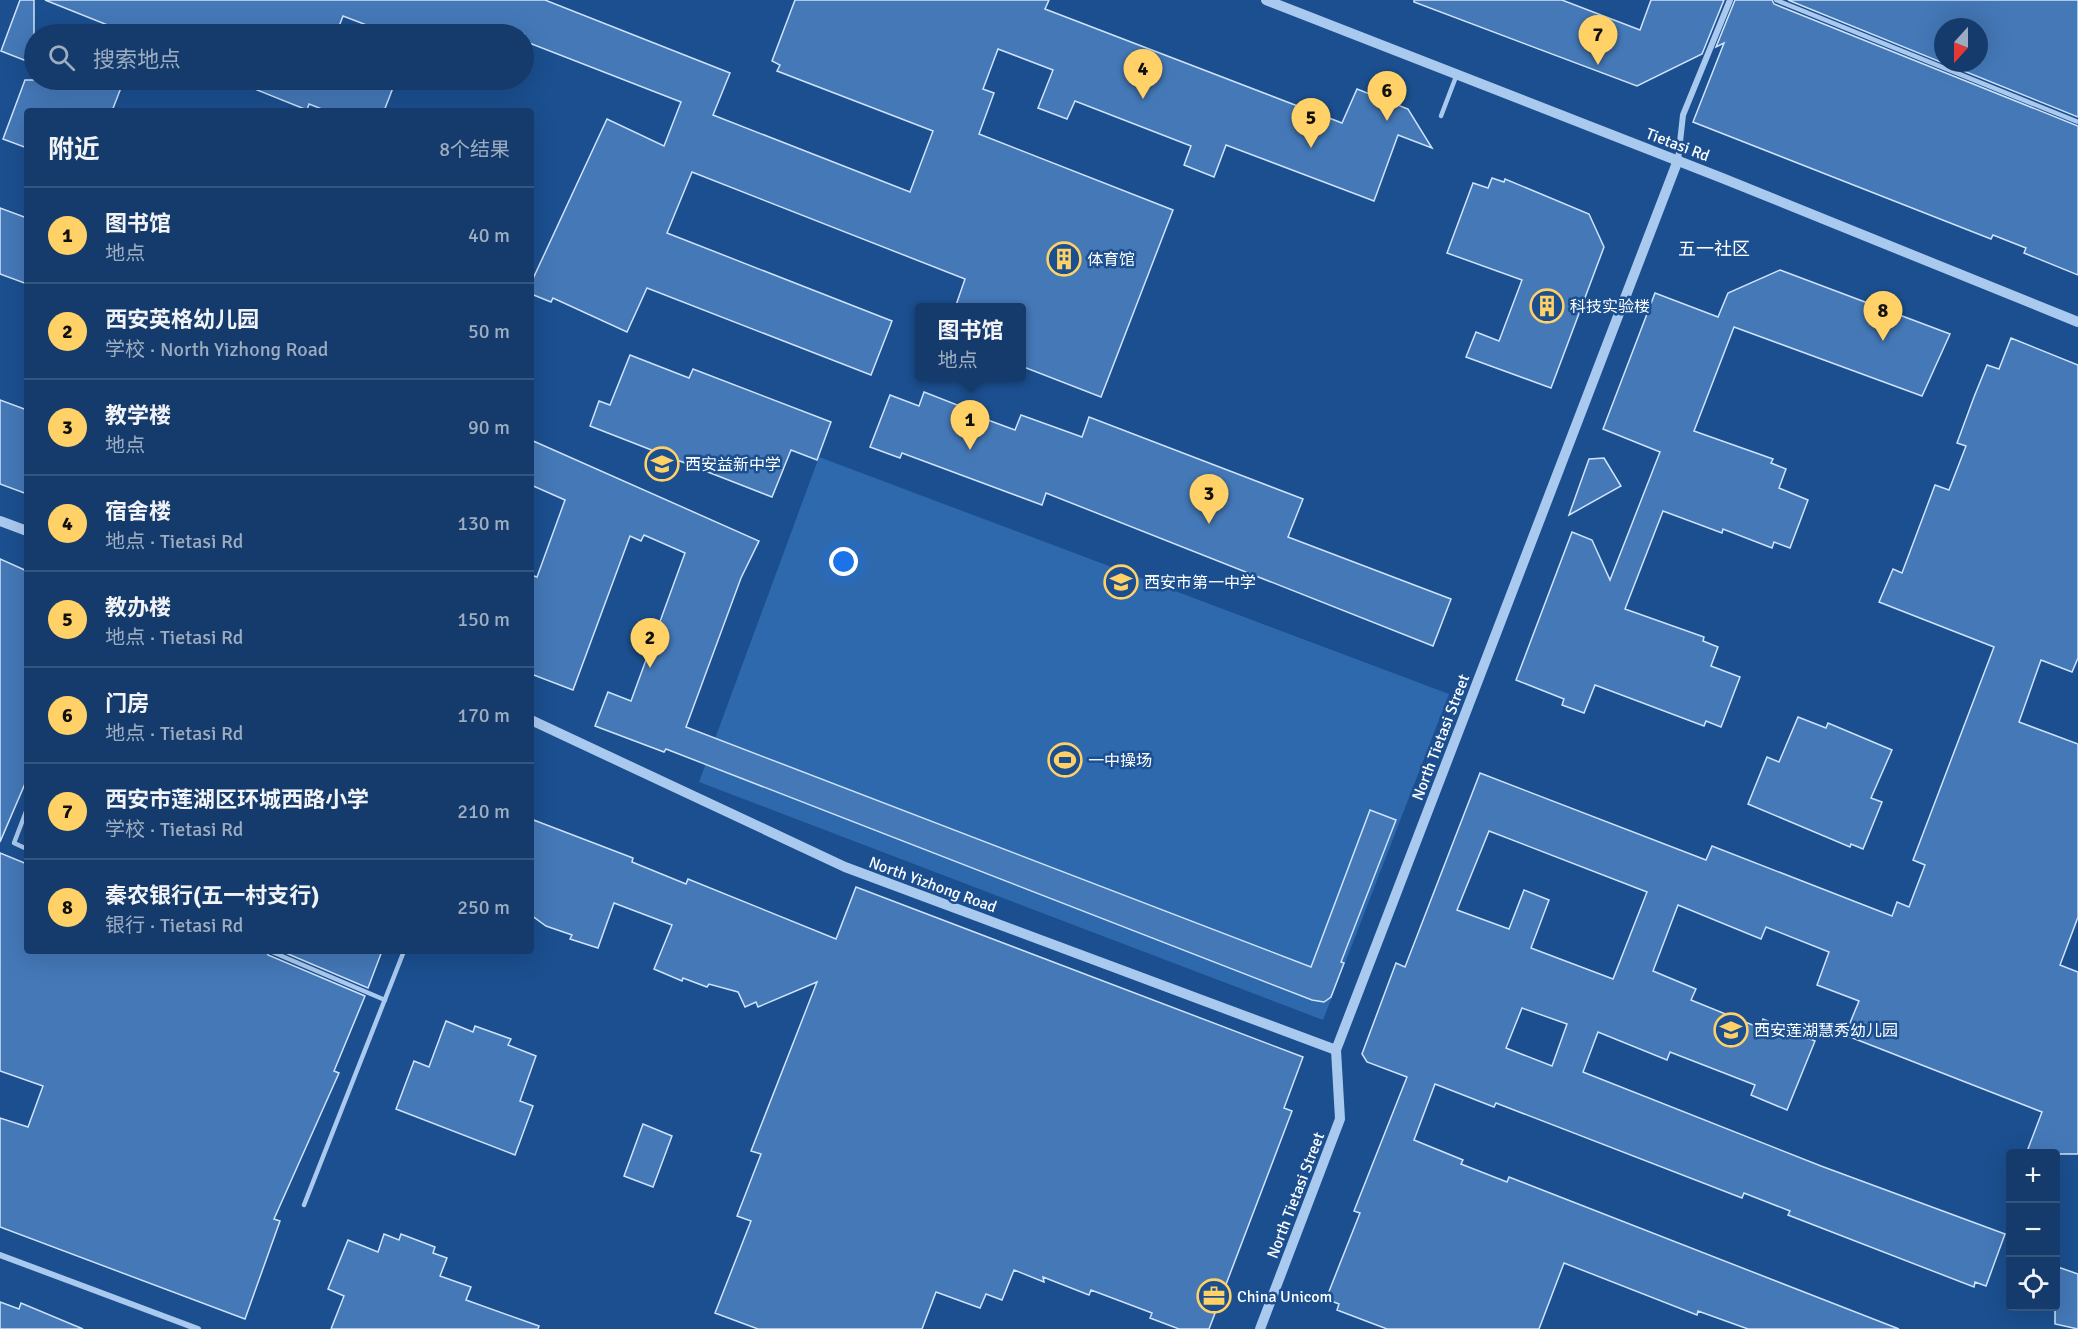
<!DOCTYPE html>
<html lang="zh">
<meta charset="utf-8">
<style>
:root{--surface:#143b6b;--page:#1d4271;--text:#f1f3f6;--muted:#9dadc1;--line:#33557e;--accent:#ffd166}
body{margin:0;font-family:Signika,"Noto Sans SC",sans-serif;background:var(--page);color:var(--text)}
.controls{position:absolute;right:18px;bottom:18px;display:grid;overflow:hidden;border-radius:6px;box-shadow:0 6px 24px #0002}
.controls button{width:54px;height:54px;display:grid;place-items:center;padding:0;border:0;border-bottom:2px solid var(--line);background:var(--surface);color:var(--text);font:30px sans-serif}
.compass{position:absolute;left:1934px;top:18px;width:54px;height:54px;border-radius:50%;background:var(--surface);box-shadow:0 6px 24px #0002;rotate:201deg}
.you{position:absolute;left:844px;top:562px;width:21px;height:21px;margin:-15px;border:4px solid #fff;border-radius:50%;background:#1a73e8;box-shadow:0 0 0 9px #1a73e833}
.badge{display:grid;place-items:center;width:39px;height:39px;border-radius:50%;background:var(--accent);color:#111;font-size:20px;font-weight:700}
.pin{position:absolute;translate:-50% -50px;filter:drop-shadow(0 2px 3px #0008)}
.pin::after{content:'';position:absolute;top:32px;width:21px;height:18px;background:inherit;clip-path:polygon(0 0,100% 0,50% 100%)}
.popup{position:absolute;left:915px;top:303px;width:111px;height:78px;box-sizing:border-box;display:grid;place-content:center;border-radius:6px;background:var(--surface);filter:drop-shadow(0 2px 4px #0005);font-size:20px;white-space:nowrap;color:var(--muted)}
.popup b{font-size:22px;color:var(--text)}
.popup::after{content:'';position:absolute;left:50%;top:100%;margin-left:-12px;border:12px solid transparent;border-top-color:var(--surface)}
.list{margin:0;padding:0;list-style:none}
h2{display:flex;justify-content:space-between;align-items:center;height:78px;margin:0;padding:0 24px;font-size:26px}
h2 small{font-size:20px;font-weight:400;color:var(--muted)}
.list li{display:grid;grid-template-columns:39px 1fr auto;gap:18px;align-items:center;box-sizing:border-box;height:96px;padding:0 24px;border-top:2px solid var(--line)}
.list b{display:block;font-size:22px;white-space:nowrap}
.list p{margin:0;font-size:20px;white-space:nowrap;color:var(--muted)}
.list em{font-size:20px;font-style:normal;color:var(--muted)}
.icon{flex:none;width:33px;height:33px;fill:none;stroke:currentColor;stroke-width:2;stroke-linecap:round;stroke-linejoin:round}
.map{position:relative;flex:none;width:2078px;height:1329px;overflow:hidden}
.search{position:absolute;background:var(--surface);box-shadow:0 6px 24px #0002;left:24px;top:24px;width:510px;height:66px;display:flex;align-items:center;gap:15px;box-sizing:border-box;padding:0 21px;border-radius:33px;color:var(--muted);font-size:22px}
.panel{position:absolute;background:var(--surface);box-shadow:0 6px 24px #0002;left:24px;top:108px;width:510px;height:846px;border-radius:6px}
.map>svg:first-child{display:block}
.green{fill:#2e69ad}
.building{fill:#4478b7;stroke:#cfe3fa;stroke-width:1.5;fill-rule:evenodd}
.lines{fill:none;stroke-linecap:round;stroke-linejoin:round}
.service{stroke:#a9c9ee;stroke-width:4.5}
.minor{stroke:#a9c9ee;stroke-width:6}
.tertiary{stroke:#a9c9ee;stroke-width:10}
.labels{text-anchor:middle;stroke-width:5;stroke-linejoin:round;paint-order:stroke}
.street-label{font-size:16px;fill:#fff;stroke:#1b4f8f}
.poi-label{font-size:16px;fill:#fff;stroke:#1b4f8f;text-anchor:start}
.neighbourhood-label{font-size:18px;fill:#fff;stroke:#1b4f8f}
</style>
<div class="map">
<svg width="2078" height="1329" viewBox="0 0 2078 1329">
<rect width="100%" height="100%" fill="#1b4f8f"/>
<path class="green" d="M819,457L1449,694L1323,1020L699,782Z"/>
<g class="building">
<path d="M20,0H34V64L1,51Z"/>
<path d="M45,0H545L730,73L713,115L910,192L933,131L777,71L780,65L772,61L795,0H1049L1045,9L1342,123L1357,89L1408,109L1432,148L1398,135L1374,201L1226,145L1214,177L1184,165L1191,146L1075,101L1067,119L1038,108L1053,70L998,49L983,89L994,93L979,134L1173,210L1101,397L1021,366V308H955L965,279L692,172L667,233L892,321L871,375L647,288L627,332L553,298L551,302L531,294V283L607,119L664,146L681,102L524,41V34H507L488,27L485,34H390L343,16L336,34H130Z"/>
<path d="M1414,0H1562L1640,30L1651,0H1724L1702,54L1637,86L1414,2Z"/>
<path d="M1735,0H1772L1774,4L2078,126V275L2024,253L2026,248L1993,235L1991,239L1693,122L1724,43L1716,47Z"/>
<path d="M1788,0H2078V117L1944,63H1979V27H1943V63Z"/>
<path d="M25,80H124L112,111H27V148L3,139Z"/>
<path d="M232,80H396L384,111H327L309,104L307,110Z"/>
<path d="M1492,178L1504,182L1505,179L1589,214L1604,247L1551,388L1466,357L1476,332L1499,341L1522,280L1447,253L1473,183L1488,188Z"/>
<path d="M0,208L27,218V284L0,274Z"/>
<path d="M1780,270L1950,334L1922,396L1734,327L1694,431L1773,459L1771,463L1786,469L1779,488L1808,500L1790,548L1774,542L1772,548L1723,529L1722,533L1663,511L1625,609L1704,637L1703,641L1718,647L1711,666L1740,677L1721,727L1706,721L1704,726L1595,685L1584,713L1562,705L1564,699L1516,680L1572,532L1592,540L1610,580L1660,452L1603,429L1655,293L1718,317L1728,293Z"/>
<path d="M2011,338L2078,365V658L2072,672L2041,660L2019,722L2078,744V917L2060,965L2078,972V1154H2026L2042,1112L1845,1035L1859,1001L1817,985L1829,952L1766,927L1761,939L1678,905L1653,971L1696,989L1691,1000L1760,1028L1763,1019L1815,1041L1787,1110L1751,1095L1755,1085L1670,1052L1667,1060L1598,1032L1583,1072L1821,1166L2005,1234L1986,1286L1975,1282L1974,1287L1788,1215L1790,1211L1744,1193L1742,1198L1496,1103L1494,1107L1435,1084L1414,1140L1463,1160L1461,1164L1507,1182L1509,1177L1899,1329H1748L1698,1311L1697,1315L1564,1263L1539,1329H1387L1337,1310L1339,1304L1326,1299L1360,1213L1354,1211L1407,1077L1367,1062L1362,1054L1396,963L1405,967L1480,773L1706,860L1712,846L1892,916L1897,902L1909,907L1925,865L1913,860L1994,647L1879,602L1893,569L1902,573L1935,485L1949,490L1966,446L1957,443L1974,397L1987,365L1999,369ZM1489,831L1647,892L1613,979L1531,948L1549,900L1524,890L1509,929L1457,910ZM1522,1008L1567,1024L1552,1066L1506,1048Z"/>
<path d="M630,355L689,378L693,369L831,422L817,460L791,450L772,497L590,426L599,401L610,405Z"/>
<path d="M924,392L960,406L958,409L1015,430L1021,415L1082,437L1089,417L1303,499L1288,537L1451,599L1433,646L1046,493L1042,505L902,453L900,458L870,447L890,395L919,406Z"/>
<path d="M0,400L27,410V494L0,484Z"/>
<path d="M531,440L759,541L741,578L686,727L1311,967L1370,810L1396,820L1341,962L1344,963L1331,997L1324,1002L1312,1000L666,749L664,752L595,726L608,692L631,701L685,553L644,535L641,541L630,536L573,690L531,674V575L537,577L565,500L531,485Z"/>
<path d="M1604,458L1621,486L1569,515L1589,459Z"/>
<path d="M0,559L27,571V779L0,842Z"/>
<path d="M1798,717L1826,728L1828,723L1892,750L1871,798L1882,802L1863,849L1851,844L1850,847L1748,804L1767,757L1779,762Z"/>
<path d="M531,819L633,858L632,862L686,884L688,879L836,939L856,887L1303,1057L1284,1108L1292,1111L1209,1329H1179L1150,1318L1152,1313L1091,1290L1089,1295L1043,1277L1044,1282L1014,1270L1002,1300L986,1294L980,1308L936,1292L922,1329H758L715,1313L751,1221L737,1216L761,1154L751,1151L817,982L758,1007L756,1002L745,1007L738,992L709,984L707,987L683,978L682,981L654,969L672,925L614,903L598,948L570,939L572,935L546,926L531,915Z"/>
<path d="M0,853L27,864V951H266L268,955L365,996L334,1071L339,1073L274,1219L280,1221L245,1319L0,1227V1118L28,1127L43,1086L0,1071Z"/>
<path d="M281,951H382L368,988Z"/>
<path d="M446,1021L473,1032L475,1026L511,1039L508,1045L536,1056L520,1101L533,1106L515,1155L396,1109L414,1061L429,1067Z"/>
<path d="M643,1124L672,1136L653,1187L624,1176Z"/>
<path d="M384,1234L399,1240L401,1234L435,1247L433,1253L447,1258L440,1276L471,1287L466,1300L539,1326L538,1329H331L344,1296L328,1289L348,1240L378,1252Z"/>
<path d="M2055,1266L2078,1274V1329L2055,1324Z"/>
<path d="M0,1302L19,1309L21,1303L83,1329H0Z"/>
</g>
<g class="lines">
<g class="service">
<path d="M1776,0L2078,122"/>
<path d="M1441,116L1457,74"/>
<path d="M27,809L14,843L27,849"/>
<path d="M270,951L385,1000"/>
<path d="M304,1205L404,951"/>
</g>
<g class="minor">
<path d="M1678,160L1683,115L1730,0"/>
<path d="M0,1255L198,1329"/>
</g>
<g class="tertiary">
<path d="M1266,0L1722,178L2078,322"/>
<path d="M0,521L27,531"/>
<path d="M531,720L845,867L1336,1050"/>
<path d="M1260,1329L1340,1119L1336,1050L1678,160"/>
</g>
</g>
<defs>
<symbol id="building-ring" viewBox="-11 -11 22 22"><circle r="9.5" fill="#1b4f8f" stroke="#ffd166" stroke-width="1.5"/><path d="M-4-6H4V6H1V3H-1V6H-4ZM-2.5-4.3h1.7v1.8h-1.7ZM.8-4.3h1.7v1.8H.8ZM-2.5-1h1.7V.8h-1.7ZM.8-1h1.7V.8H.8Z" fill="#ffd166"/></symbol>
<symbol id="school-ring" viewBox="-11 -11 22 22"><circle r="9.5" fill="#1b4f8f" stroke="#ffd166" stroke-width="1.5"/><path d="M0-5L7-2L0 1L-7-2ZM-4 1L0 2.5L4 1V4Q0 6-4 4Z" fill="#ffd166"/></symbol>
<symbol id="stadium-ring" viewBox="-11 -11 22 22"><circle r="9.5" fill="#1b4f8f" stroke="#ffd166" stroke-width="1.5"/><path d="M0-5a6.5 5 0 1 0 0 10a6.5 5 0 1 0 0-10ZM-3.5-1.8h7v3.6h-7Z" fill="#ffd166"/></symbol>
<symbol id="office-ring" viewBox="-11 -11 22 22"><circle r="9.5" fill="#1b4f8f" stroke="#ffd166" stroke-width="1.5"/><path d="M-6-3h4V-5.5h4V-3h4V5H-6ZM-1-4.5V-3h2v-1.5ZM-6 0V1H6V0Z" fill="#ffd166"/></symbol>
</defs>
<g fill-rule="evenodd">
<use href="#building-ring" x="1045" y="240" width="38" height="38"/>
<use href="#building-ring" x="1528" y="287" width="38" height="38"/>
<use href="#school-ring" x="643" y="445" width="38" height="38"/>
<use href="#school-ring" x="1102" y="563" width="38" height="38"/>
<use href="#stadium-ring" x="1046" y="741" width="38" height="38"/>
<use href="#school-ring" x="1712" y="1011" width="38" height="38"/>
<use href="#office-ring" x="1195" y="1277" width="38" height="38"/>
</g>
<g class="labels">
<g class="street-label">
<text transform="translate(1678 144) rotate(21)" y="6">Tietasi Rd</text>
<text transform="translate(1440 737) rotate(-69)" y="6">North Tietasi Street</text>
<text transform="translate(933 884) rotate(20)" y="6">North Yizhong Road</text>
<text transform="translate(1295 1195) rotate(-69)" y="6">North Tietasi Street</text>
</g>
<g class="poi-label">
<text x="1087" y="265">体育馆</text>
<text x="1570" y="312">科技实验楼</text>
<text x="685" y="470">西安益新中学</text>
<text x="1144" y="588">西安市第一中学</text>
<text x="1088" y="766">一中操场</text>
<text x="1754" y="1036">西安莲湖慧秀幼儿园</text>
<text x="1237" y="1302">China Unicom</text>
</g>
<g class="neighbourhood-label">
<text x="1714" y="255">五一社区</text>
</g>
</g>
</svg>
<div class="controls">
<button>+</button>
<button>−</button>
<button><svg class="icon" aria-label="locate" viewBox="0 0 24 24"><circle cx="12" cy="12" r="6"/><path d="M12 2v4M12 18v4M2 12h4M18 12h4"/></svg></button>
</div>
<svg class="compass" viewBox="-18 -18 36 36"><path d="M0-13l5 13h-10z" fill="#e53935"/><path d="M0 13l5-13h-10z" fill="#9dadc1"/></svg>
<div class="you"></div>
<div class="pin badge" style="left:970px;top:450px">1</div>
<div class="popup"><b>图书馆</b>地点</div>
<div class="pin badge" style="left:650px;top:668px">2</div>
<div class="pin badge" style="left:1209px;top:524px">3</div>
<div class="pin badge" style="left:1143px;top:99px">4</div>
<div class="pin badge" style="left:1311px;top:148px">5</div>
<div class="pin badge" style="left:1387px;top:121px">6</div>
<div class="pin badge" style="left:1598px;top:65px">7</div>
<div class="pin badge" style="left:1883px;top:341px">8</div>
<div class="search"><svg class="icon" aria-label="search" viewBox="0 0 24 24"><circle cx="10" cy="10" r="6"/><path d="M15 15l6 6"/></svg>搜索地点</div>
<section class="panel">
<h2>附近<small>8个结果</small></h2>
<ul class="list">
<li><span class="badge">1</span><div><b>图书馆</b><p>地点</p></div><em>40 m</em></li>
<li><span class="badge">2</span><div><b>西安英格幼儿园</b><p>学校 · North Yizhong Road</p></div><em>50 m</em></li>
<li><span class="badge">3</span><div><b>教学楼</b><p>地点</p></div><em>90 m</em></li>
<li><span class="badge">4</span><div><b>宿舍楼</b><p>地点 · Tietasi Rd</p></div><em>130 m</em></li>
<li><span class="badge">5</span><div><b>教办楼</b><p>地点 · Tietasi Rd</p></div><em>150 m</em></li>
<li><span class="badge">6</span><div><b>门房</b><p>地点 · Tietasi Rd</p></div><em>170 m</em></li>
<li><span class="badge">7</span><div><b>西安市莲湖区环城西路小学</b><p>学校 · Tietasi Rd</p></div><em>210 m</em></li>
<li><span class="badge">8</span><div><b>秦农银行(五一村支行)</b><p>银行 · Tietasi Rd</p></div><em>250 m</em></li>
</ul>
</section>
</div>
